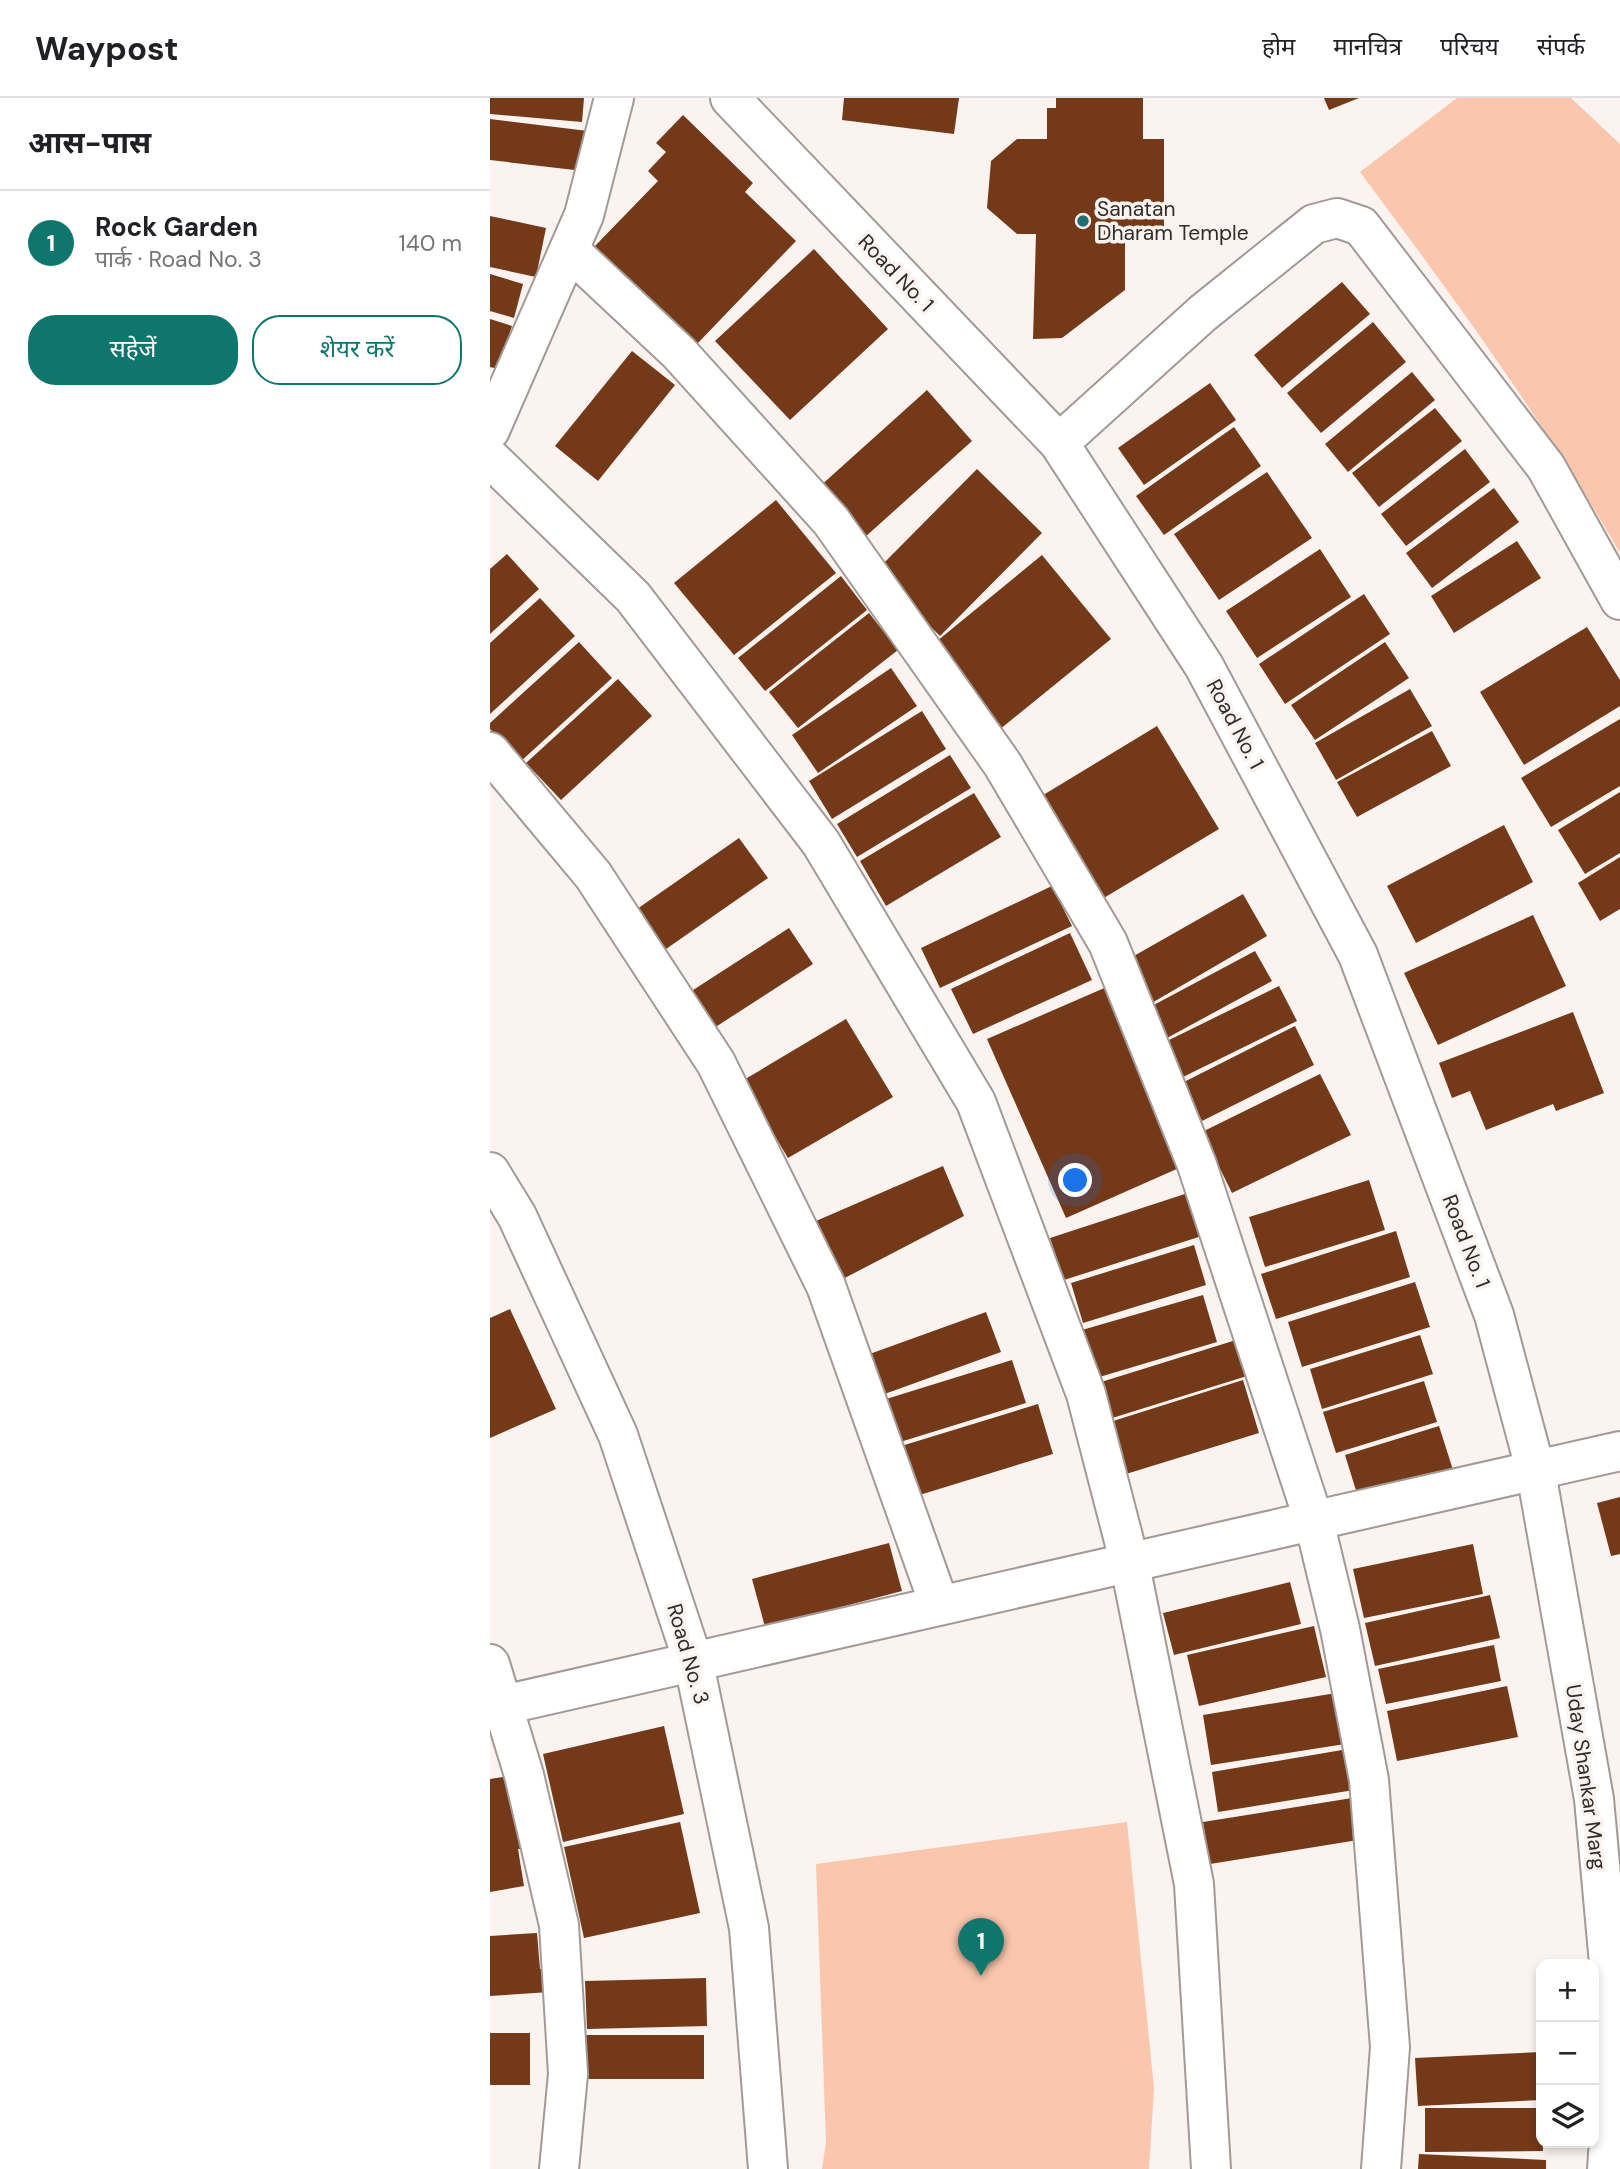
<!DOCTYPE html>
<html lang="hi">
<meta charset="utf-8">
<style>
:root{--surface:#fff;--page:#f6f6f6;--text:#202124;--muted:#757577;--line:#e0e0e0;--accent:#0f766e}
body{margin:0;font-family:"DM Sans","Noto Sans Devanagari",sans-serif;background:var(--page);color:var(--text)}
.controls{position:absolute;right:21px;bottom:21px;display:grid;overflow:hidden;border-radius:14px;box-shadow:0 4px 10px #0003}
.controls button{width:63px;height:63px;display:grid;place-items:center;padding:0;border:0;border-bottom:2px solid var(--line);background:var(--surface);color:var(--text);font:35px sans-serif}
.you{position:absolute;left:586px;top:1083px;width:24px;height:24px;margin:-18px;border:5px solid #fff;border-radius:50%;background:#1a73e8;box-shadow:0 0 0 10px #1a73e833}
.badge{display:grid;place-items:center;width:46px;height:46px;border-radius:50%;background:var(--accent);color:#fff;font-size:23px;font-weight:700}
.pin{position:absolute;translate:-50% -58px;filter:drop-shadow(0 2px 4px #0008)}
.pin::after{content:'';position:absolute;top:37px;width:24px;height:21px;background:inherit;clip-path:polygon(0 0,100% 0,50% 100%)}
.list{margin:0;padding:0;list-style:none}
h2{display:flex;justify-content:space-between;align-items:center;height:91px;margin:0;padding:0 28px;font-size:30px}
h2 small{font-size:23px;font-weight:400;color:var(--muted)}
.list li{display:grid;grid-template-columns:46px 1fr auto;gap:21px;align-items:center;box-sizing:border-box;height:105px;padding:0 28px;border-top:2px solid var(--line)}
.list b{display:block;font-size:26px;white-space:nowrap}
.list p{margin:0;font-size:23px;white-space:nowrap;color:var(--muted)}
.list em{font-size:23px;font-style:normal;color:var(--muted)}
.actions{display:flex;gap:14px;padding:21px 28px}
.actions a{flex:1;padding:16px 0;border:2px solid var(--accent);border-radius:28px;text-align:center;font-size:24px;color:var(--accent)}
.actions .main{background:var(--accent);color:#fff}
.icon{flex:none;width:38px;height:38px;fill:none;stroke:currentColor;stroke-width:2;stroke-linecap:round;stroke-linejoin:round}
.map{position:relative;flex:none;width:1130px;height:2071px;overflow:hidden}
header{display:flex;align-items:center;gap:42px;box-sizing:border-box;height:98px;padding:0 35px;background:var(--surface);border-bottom:2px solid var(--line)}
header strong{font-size:33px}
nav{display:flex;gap:38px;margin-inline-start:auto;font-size:24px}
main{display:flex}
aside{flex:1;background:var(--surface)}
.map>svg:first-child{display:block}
.green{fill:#fac6ad}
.building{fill:#733918}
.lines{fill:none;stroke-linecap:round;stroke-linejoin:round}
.minor-casing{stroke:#a29a97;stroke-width:42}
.tertiary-casing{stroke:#a29a97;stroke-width:42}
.minor{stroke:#fff;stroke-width:38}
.tertiary{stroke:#fff;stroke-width:38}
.poi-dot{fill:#226d6f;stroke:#fbf3ef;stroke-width:2.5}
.labels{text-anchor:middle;stroke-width:7;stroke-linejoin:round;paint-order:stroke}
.poi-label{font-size:21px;fill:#2f2c2b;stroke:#fbf3ef;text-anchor:start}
.street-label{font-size:21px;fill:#2f2c2b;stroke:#fbf3ef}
</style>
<header>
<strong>Waypost</strong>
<nav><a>होम</a><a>मानचित्र</a><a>परिचय</a><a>संपर्क</a></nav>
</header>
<main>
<aside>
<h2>आस-पास<small></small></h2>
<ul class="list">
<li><span class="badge">1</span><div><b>Rock Garden</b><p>पार्क · Road No. 3</p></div><em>140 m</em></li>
</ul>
<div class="actions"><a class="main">सहेजें</a><a>शेयर करें</a></div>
</aside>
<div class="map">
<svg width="1130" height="2071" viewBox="0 0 1130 2071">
<rect width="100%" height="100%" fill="#fbf3ef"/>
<g class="green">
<path d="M967,0H1081L1130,46V455C1053,322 962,197 870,74Z"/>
<path d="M637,1724L664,1990L659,2071H332L336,2045L326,1766Z"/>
</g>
<g class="building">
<path d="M0,0H94L92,24L0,16Z"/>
<path d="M354,0H469L464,36L352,22Z"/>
<path d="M566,0H653V41H674V141L635,139V192L572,240L543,241L546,136H527L497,110L501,63L527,41H557V10H566Z"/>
<path d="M834,0H869L839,12Z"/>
<path d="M193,17L263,85L255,94L306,143L206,247L104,149L168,83L158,73L176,54L166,45Z"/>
<path d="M0,21L98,33L93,73L0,62Z"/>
<path d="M0,118L56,130L46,179L0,169Z"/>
<path d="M324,151L398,231L300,322L225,243Z"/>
<path d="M0,176L33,186L24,220L0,213Z"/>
<path d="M852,184L880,216L792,290L764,257Z"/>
<path d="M0,221L22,228L8,271L0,269Z"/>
<path d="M883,224L916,264L831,335L797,295Z"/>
<path d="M142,253L185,287L108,383L65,348Z"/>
<path d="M922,274L945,302L858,374L835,346Z"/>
<path d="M720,285L746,322L654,387L628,350Z"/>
<path d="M437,292L482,343L374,440L328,390Z"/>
<path d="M945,310L972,343L889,409L862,375Z"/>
<path d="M744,329L771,368L674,437L646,398Z"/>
<path d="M975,351L1000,384L916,448L891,416Z"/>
<path d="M487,371L552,435L450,538L385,474Z"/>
<path d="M777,374L822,440L729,502L684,436Z"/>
<path d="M1004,390L1029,424L942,490L916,455Z"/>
<path d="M286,402L346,475L244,557L184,485Z"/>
<path d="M1027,443L1051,480L964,535L941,498Z"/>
<path d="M830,451L861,499L767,560L736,513Z"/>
<path d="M17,456L49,491L0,536V471Z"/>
<path d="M552,457L621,541L509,632L441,548Z"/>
<path d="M351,478L377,512L275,593L248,560Z"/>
<path d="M874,496L900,536L795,606L769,566Z"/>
<path d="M50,500L85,538L0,616V545Z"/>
<path d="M379,515L408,552L308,630L279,594Z"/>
<path d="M1097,529L1130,582V608L1034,667L990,594Z"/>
<path d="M89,544L122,580L30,664L0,631V625Z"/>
<path d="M895,544L919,580L825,642L801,607Z"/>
<path d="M401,570L427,608L328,675L302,637Z"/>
<path d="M128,581L162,618L71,702L36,665Z"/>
<path d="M920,591L942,628L846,682L825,645Z"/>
<path d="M432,613L456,651L342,721L319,683Z"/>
<path d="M1130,621V688L1061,729L1031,680Z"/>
<path d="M667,628L729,731L607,804L545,702Z"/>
<path d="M942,633L961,668L867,719L847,684Z"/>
<path d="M460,657L481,690L367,759L347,726Z"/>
<path d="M1130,694V755L1095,776L1068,732Z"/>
<path d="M484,695L511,739L396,808L370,763Z"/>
<path d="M1014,727L1043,784L926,845L897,788Z"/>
<path d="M249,740L278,780L176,851L147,811Z"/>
<path d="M1130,759V811L1110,823L1088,785Z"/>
<path d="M562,788L582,828L450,890L431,850Z"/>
<path d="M753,796L777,838L660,906L635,863Z"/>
<path d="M1043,817L1076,888L948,947L914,875Z"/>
<path d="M299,830L323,866L224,930L200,894Z"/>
<path d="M580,835L602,882L483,936L461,891Z"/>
<path d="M765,853L782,883L677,940L660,909Z"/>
<path d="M619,888L698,1066L576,1120L497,941Z"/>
<path d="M789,888L807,923L693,979L675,944Z"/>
<path d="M1083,914L1114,995L1066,1013L1063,1006L996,1032L980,993L962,1000L949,965Z"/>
<path d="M356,921L403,999L298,1060L252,983Z"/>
<path d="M805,928L824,967L712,1023L692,985Z"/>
<path d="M830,976L861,1037L742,1095L712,1034Z"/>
<path d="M453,1068L474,1118L347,1184L319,1126Z"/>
<path d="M879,1082L895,1132L775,1169L759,1119Z"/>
<path d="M701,1094L715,1137L574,1182L560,1140Z"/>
<path d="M906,1133L920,1179L786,1221L771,1176Z"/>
<path d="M704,1147L716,1187L593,1225L581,1185Z"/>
<path d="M925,1184L940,1229L812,1269L798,1224Z"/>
<path d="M713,1197L727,1244L606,1280L592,1232Z"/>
<path d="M20,1211L66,1311L0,1340V1220Z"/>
<path d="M496,1214L511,1254L389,1298L374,1258Z"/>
<path d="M930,1237L943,1276L832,1311L820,1271Z"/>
<path d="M746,1242L757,1278L619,1321L608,1285Z"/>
<path d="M522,1262L536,1305L407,1345L393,1302Z"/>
<path d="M753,1282L769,1335L636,1376L620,1324Z"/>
<path d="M934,1283L947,1324L846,1355L833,1314Z"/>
<path d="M548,1306L563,1356L423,1399L408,1349Z"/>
<path d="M949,1328L963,1372L869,1402L855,1357Z"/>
<path d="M1130,1399V1456L1121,1458L1107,1405Z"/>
<path d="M399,1445L412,1493L275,1529L262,1481Z"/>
<path d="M983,1446L993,1496L874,1520L863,1471Z"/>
<path d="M800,1484L811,1526L684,1557L673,1515Z"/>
<path d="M1000,1497L1010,1540L885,1568L875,1525Z"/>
<path d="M824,1528L836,1579L709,1608L697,1557Z"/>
<path d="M1004,1547L1011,1583L896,1606L888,1571Z"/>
<path d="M1017,1588L1028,1639L907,1663L897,1613Z"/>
<path d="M846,1595L855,1646L721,1667L713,1617Z"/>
<path d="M174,1628L194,1716L73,1744L53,1656Z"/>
<path d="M858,1651L864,1692L728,1714L722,1674Z"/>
<path d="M19,1678L34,1751H28L34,1788L0,1794V1681Z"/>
<path d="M862,1700L868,1742L720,1766L713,1724Z"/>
<path d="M190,1724L210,1815L94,1840L74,1749Z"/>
<path d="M47,1835L50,1871L59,1870L60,1894L0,1898V1838Z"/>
<path d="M216,1880L217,1928L97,1931L95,1883Z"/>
<rect x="0" y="1935" width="40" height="52"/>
<rect x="91" y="1937" width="123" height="44"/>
<path d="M1051,1954V2002L928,2008L925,1960Z"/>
<path d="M935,2010H1051L1053,2053L935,2054Z"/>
<path d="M929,2056L1056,2062V2071H928Z"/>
</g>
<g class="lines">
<defs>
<g id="minor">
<path d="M79,152L189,255L341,423L513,667L618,845L707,1067L824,1423L850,1531L879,1682L900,1949L891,2071"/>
<path d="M569,345L713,215L824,126L847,120L871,128L1056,369L1130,502"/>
<path d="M0,360L143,499L331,745L486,1004L596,1296L639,1462L704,1786L721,2071"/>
<path d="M0,654L103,777L226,965L336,1188L449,1506"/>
<path d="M0,1074L27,1118L128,1337L204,1566L259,1830L278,2071"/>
<path d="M0,1566L34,1677L69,1827L78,1976L69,2071"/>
<path d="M0,1610L1130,1353"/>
</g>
<g id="tertiary">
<path d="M240,0L569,345L714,568L868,857L1004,1217L1046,1374L1104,1701L1126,1942L1117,2071"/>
<path d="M0,332L94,117L124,0"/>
</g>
</defs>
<use href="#minor" class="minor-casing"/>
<use href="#tertiary" class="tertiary-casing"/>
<use href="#minor" class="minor"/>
<use href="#tertiary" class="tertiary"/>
</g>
<circle class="poi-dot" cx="593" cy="123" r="7"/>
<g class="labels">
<g class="poi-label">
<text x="607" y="118">Sanatan<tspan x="607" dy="24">Dharam Temple</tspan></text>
</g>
<g class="street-label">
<text transform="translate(406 175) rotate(46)" y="7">Road No. 1</text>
<text transform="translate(745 626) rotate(62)" y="7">Road No. 1</text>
<text transform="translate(976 1143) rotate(69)" y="7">Road No. 1</text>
<text transform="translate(198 1556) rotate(74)" y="7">Road No. 3</text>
<text transform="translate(1096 1679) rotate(82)" y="7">Uday Shankar Marg</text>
</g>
</g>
</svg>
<div class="controls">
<button>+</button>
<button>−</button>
<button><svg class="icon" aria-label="layers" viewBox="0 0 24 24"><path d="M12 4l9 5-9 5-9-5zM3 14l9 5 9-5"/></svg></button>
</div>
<div class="you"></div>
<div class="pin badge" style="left:491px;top:1878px">1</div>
</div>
</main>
